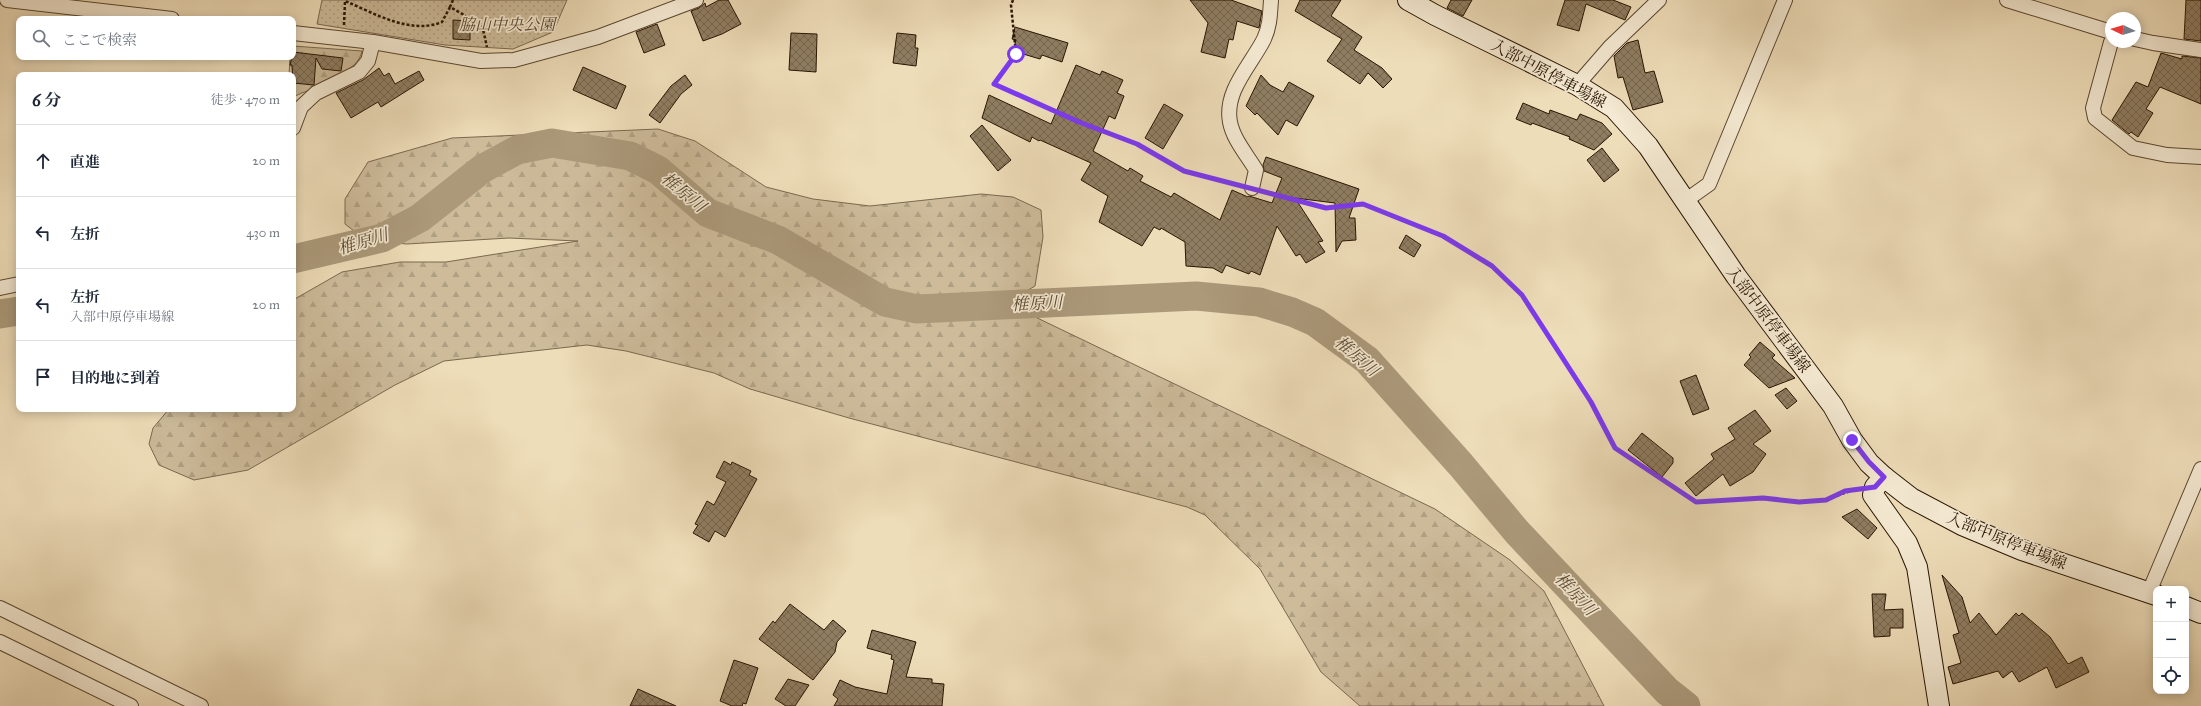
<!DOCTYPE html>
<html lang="ja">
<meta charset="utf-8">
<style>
:root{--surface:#fff;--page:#f6f6f7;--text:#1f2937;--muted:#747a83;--line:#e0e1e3}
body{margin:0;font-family:"IM FELL Great Primer","Noto Serif JP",serif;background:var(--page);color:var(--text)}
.controls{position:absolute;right:12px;bottom:12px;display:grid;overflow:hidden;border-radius:8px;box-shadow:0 2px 10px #0003}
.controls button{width:36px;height:36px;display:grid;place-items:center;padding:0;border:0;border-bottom:1px solid var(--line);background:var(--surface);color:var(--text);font:20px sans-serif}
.compass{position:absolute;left:2105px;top:12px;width:36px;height:36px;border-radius:50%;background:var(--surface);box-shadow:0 2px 10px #0003;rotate:274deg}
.stop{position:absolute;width:12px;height:12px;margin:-9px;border:3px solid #7c3aed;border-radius:50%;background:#fff}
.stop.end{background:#7c3aed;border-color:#fff;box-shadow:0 1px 4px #0008}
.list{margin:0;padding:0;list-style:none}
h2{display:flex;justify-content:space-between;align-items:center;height:52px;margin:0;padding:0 16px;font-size:17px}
h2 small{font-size:13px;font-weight:400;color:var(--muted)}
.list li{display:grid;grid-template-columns:26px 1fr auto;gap:12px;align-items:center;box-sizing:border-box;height:72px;padding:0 16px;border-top:1px solid var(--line)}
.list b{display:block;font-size:15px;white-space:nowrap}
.list p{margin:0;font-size:13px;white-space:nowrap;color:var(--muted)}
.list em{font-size:13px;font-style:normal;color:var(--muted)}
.icon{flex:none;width:22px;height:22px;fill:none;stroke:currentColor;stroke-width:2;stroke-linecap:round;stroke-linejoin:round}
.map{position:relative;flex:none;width:2201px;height:706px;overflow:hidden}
.search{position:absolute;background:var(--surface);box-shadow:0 2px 10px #0003;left:16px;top:16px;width:280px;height:44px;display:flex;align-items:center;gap:10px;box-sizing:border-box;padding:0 14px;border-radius:8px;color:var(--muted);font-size:15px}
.panel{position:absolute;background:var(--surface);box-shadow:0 2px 10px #0003;left:16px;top:72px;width:280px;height:340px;border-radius:8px}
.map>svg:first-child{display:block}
.forest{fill:url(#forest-firs);stroke:#7b684e}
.park{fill:url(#park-dots);stroke:#7b684e}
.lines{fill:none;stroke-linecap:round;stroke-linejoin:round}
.river{stroke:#ab997a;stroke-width:29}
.building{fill:url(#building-cross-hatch);stroke:#291501}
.street-casing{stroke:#5a472f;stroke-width:16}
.secondary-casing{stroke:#291501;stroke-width:22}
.path{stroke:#291501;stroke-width:2.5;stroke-dasharray:3 2;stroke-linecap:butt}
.street{stroke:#f4e9d2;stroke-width:14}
.secondary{stroke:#f4e9d2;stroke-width:20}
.route{stroke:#7c3aed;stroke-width:5}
.labels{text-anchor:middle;stroke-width:3.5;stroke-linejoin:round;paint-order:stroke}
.park-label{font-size:16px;font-style:italic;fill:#5a472f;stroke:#f4e9d2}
.street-label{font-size:16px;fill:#291501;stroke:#f4e9d2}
.water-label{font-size:17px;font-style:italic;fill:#5d4a31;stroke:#f4e9d2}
</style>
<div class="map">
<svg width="2201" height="706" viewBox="0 0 2201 706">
<defs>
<pattern id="forest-firs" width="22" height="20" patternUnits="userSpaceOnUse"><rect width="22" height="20" fill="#cdbb9a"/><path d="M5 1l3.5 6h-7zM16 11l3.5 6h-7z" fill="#b0a083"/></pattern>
<pattern id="park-dots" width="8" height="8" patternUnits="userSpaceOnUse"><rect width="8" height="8" fill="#cdbb9a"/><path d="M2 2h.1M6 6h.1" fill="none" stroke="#b0a083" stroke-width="1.8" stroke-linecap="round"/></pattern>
<pattern id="building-cross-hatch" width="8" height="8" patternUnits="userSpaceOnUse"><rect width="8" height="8" fill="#8f7d61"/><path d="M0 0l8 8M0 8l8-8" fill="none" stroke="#75654e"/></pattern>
</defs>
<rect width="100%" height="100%" fill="#eeddb9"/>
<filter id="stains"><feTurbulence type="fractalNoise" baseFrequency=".005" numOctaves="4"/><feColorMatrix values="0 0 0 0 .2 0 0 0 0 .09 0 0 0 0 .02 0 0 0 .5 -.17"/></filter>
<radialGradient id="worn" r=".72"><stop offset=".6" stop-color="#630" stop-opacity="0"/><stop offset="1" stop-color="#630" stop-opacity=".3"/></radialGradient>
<g class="forest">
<path d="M293,46L362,51C359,73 312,88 293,97V75H289L290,57H293Z"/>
<path d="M658,129L695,141L766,187L813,199L870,206L981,194L1013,197L1041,210L1043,237L1035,286L1006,303L1435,509L1510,560L1544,591L1604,706H1360L1321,672L1260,569L1205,515L1187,507L849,418L750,389L714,373L626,351L587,345L444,361L395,385L248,470L194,480L159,465L149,444L153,428L169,409H293V300L342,272L400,262H446L578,241L509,238L407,244L367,241L345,224V199L368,162L452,138Z"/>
</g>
<path class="park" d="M322,0H567L553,32L513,49L445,45L317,24Z"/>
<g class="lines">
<g class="river">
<path d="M293,259L382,238L420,218L482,169L517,150L552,143L630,156L658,170L708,213L778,240L885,302L917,309L1196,296L1259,302L1292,312L1315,322L1367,360L1461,465L1517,532L1667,691L1686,706"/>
<path d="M0,314L19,311"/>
</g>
</g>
<g class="building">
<path d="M719,0H728L741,24L722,34L703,41L691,11L699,8L705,3L706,7Z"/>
<path d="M1190,0H1231L1262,11L1259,28L1237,21L1233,40L1229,39L1225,58L1201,52L1208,23Z"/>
<path d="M1300,0H1341L1331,16L1362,37L1354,50L1382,68L1392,79L1383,88L1368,73L1360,84L1327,61L1342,39L1295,11Z"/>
<path d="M1451,0H1472L1463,16L1447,8Z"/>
<path d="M1565,0H1613L1631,7L1625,20L1586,4L1579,31L1557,25Z"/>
<path d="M2186,0H2201V41L2184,39Z"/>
<path d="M453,20L470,21V40L453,39Z"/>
<path d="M657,24L665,45L644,53L636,32Z"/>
<path d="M1015,27L1068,43L1062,62L1042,55L1040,59L1013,51L1016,40L1012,39Z"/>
<path d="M791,33L817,34L816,72L789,70Z"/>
<path d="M897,33L916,35L915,48H918L916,66L893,63Z"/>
<path d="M1638,40L1645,73L1654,71L1663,102L1633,110L1623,77L1618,78L1614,56L1627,43Z"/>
<path d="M293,52L343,58L341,71L322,69L316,58L314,85L293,83L292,65H290Z"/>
<path d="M2161,53L2182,59V56L2201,58V104L2160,87L2146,109L2153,113L2138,137L2131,132L2129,134L2112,120L2136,82L2148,87Z"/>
<path d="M1076,65L1100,75L1102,71L1123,80L1117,93L1124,96L1115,119L1109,116L1093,151L1128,171L1130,168L1143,176L1140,181L1171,197L1174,193L1220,220L1232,190L1248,197L1249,196L1272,203L1282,178L1264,171L1263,165L1266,157L1359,189L1349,218H1355L1356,240L1342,241L1336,252L1335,203L1295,198L1323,241L1318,242L1325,252L1306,263L1300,254L1296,256L1277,226L1260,275L1251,271L1249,274L1226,265L1222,273L1213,268L1186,266L1185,242L1161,228L1160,230L1154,227L1142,246L1099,222L1108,196L1081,180L1091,163L1040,140L1039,141L1032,137L1030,142L982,118L989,95L1051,124Z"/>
<path d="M583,67L626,86L616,109L573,90Z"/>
<path d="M379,68L384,76L389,73L395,84L419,71L424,80L381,107L378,102L351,118L336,93L363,80Z"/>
<path d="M685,75L692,85L681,94L660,123L649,115L671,86Z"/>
<path d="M1261,75L1270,85L1283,92L1289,82L1314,96L1297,126L1286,120L1278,135L1257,113L1255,115L1246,106Z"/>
<path d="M1523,103L1549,114L1550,110L1577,120L1580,114L1602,123L1612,134L1594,150L1569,139L1570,137L1532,123L1531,125L1516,119Z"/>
<path d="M1164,104L1183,115L1163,149L1145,138Z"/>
<path d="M982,125L1011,160L998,171L970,136Z"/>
<path d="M1602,148L1619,170L1604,182L1587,160Z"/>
<path d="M1406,235L1421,245L1414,257L1399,248Z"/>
<path d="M1760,342L1775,355L1772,358L1795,378L1769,388L1744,365L1751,357L1749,355Z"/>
<path d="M1696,375L1709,409L1693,415L1680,381Z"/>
<path d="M1786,388L1797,401L1787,409L1775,395Z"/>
<path d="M1755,410L1771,431L1753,444L1766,454L1753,472L1730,486L1723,474L1696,496L1685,483L1714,459L1711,454L1735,439L1728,428Z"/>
<path d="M1642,433L1673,458V463L1662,477L1628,450Z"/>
<path d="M724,461L731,465L732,462L751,471L749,475L757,479L725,537L715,531L709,542L693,533L698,525L695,524L707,501L714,505L726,482L716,477Z"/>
<path d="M1857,509L1877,528L1868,539L1842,517Z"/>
<path d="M1942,575L1962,597L1970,623L1979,613L1996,635L2016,613L2019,616L2022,613L2050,637L2068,664L2082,657L2089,672L2056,688L2047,667L2019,682L2012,671L2003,678L1998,671L1953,684L1948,667L1961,663L1953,635L1959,633Z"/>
<path d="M1872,594H1886L1884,610L1903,609V628H1890V636L1874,637Z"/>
<path d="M790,604L824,630L833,620L846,631L837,642L835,652L813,680L759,639L773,621L775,623Z"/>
<path d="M872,630L916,642L906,677L932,679V683L944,684L942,706H834L838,699L833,695L840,680L855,687L887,694L894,660L891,659L892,655L867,648Z"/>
<path d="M734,660L758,668L746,704L743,703L742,706H732L720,701Z"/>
<path d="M788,679L809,685L795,706H786L775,699Z"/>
<path d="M638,689L676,706H630Z"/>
</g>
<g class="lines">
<defs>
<g id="street">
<path d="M7,0L172,19"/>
<path d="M2007,0L2111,32"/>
<path d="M293,33L373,42L481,61L514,60L598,37L696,0"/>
<path d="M2135,39L2153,43L2201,50"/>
<path d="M2111,42L2093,108L2095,118L2133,148L2167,155L2201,157"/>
<path d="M1577,85L1610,47L1659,0"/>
<path d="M293,128L301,107L316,93L359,72L368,61L373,42"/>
<path d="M1252,188L1256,170C1247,155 1233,139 1230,122C1224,91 1251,65 1264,39C1270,26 1270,14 1271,0"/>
<path d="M1685,201L1709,184L1785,0"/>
<path d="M0,288L19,284"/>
<path d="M2149,592L2201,469"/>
<path d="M0,608L201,706"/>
<path d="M0,642L131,706"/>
</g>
<g id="secondary">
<path d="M1408,0L1435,15L1577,85L1614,108L1648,146L1736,276L1833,406L1852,440L1869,463L1884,477L1911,498L1962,525L2022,550L2156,595"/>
<path d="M1884,477L1875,487L1873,495L1907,543L1917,567L1939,706"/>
<path d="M2186,607L2201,613"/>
</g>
</defs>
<use href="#street" class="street-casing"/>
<use href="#secondary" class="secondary-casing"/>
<g class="path">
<path d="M453,0L450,7L482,25L487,47"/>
<path d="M1013,0L1011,5L1016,54L994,84L1079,121L1137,144L1184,171L1237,184"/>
<path d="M344,25L345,1C374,13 410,35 442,22L450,7"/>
<path d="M1265,191L1326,208L1363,204L1443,236L1492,266L1522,295L1591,402L1615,448L1696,502L1763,498L1799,502L1825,500L1856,489"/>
</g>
<use href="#street" class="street"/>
<use href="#secondary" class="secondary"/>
</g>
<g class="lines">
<path class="route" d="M1016,54L994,84L1079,122L1137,144L1184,171L1326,208L1363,204L1443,236L1492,266L1522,295L1591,402L1615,448L1696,502L1763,498L1799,502L1826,500L1845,491L1875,487L1884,477L1869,462L1852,440"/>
</g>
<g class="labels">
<g class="park-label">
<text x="507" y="30">脇山中央公園</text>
</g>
<g class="street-label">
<text transform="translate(1549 73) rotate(28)" y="6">入部中原停車場線</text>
<text transform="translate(1769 319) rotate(53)" y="6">入部中原停車場線</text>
<text transform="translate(2007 540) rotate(22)" y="6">入部中原停車場線</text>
</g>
<g class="water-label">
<text transform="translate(684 192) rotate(40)" y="6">椎原川</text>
<text transform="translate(363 241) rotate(-17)" y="6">椎原川</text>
<text transform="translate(1037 303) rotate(-3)" y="6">椎原川</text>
<text transform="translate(1357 356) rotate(41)" y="6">椎原川</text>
<text transform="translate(1576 594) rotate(47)" y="6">椎原川</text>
</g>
</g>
<rect width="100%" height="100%" filter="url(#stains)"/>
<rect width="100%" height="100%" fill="url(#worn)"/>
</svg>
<div class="controls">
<button>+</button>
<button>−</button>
<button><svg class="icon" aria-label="locate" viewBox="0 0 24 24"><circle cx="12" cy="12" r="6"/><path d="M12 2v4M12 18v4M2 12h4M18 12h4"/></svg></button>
</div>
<svg class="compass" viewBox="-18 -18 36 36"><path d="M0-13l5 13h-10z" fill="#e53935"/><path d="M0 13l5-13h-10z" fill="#747a83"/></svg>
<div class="stop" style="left:1016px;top:54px"></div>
<div class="stop end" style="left:1852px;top:440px"></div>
<div class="search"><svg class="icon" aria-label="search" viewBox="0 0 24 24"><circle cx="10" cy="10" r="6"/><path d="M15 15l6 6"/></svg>ここで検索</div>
<section class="panel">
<h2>6 分<small>徒歩 · 470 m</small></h2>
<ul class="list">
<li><svg class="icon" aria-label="ahead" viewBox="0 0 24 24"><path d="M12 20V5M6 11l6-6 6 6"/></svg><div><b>直進</b></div><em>20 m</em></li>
<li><svg class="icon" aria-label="left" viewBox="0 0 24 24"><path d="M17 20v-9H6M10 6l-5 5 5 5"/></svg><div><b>左折</b></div><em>430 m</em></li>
<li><svg class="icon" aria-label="left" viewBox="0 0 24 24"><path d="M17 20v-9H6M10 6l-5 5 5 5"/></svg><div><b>左折</b><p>入部中原停車場線</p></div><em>20 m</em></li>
<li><svg class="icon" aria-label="arrive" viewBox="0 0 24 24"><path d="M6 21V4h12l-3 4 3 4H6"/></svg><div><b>目的地に到着</b></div></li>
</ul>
</section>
</div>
